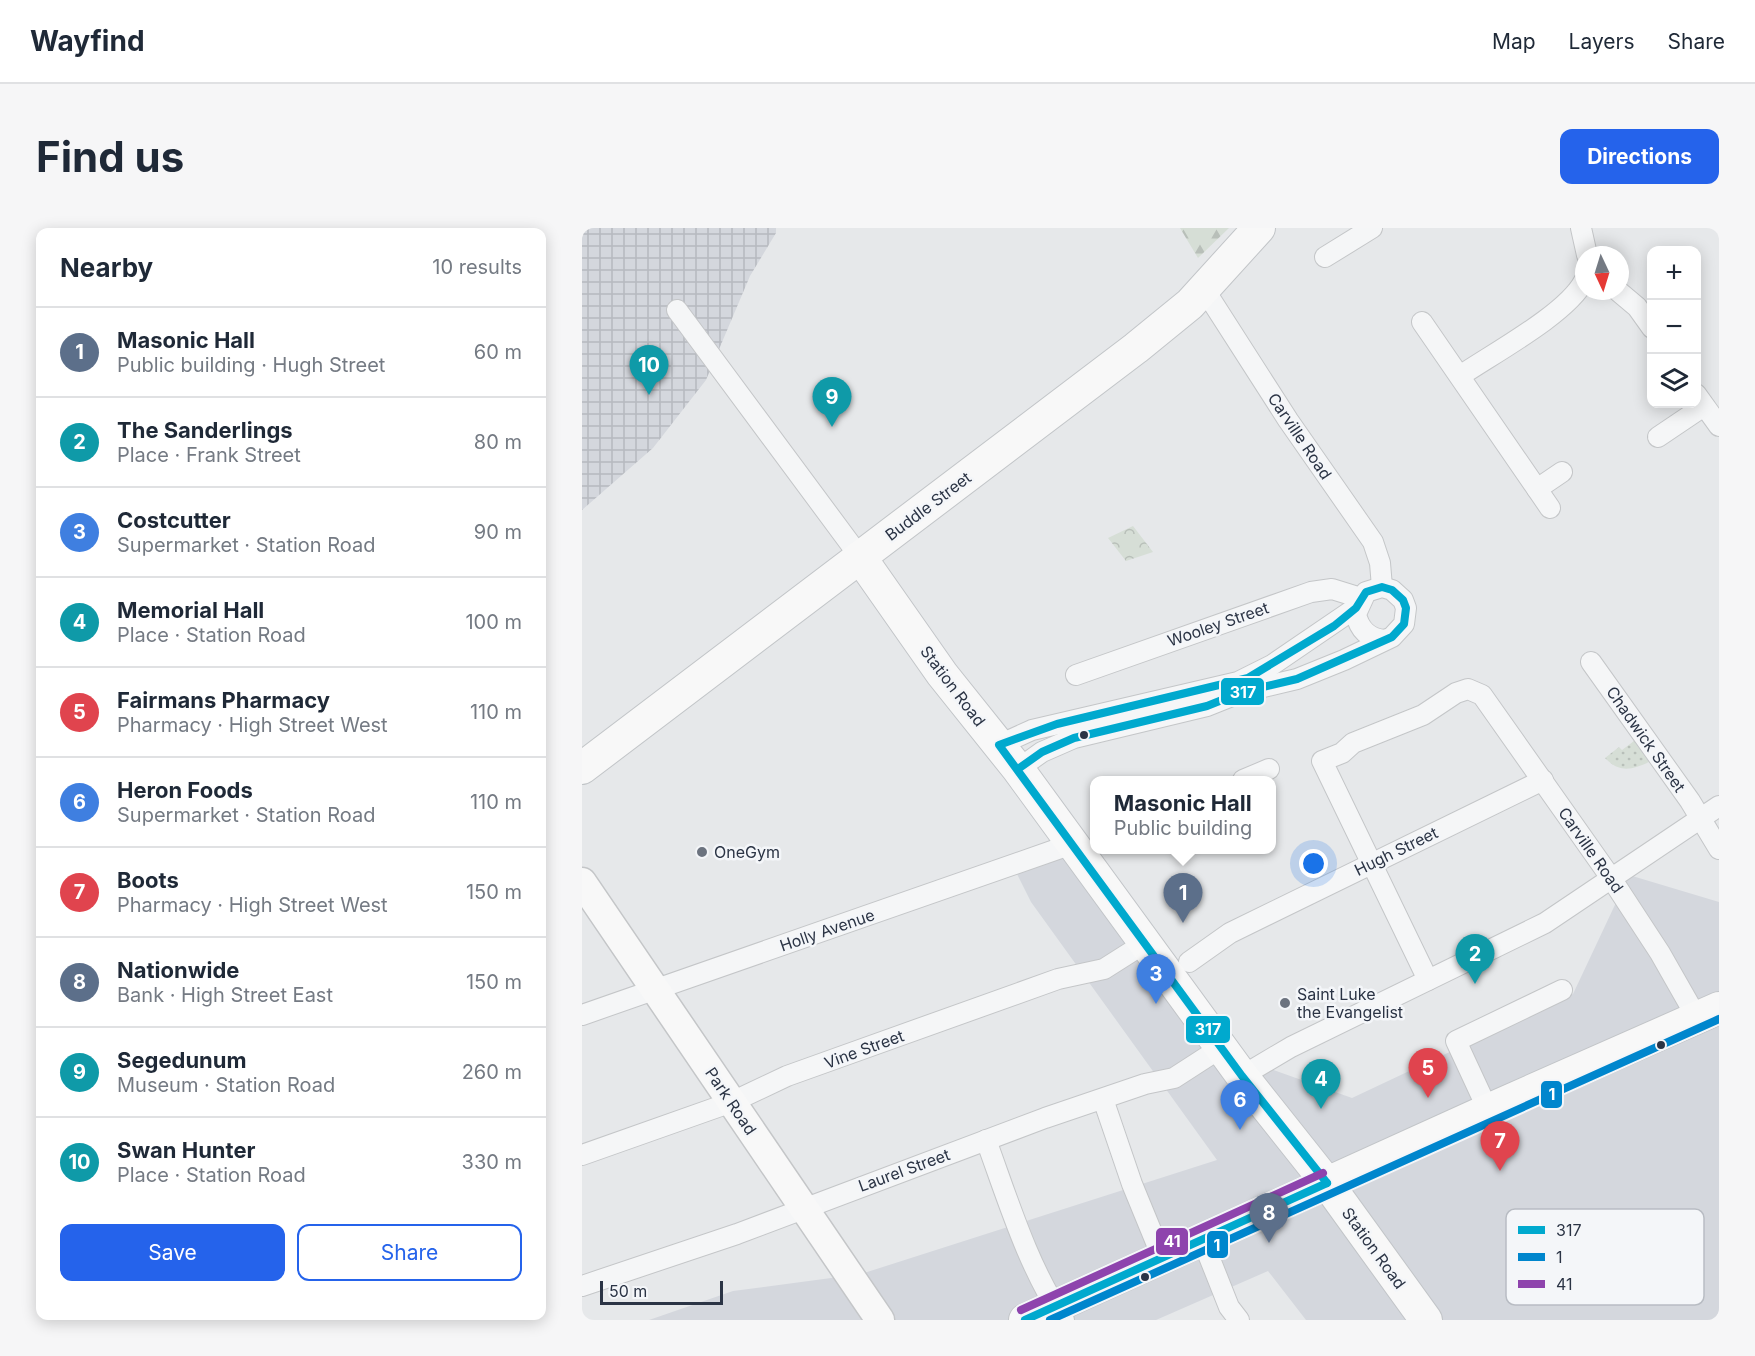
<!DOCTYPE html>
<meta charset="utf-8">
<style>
:root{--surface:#fff;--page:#f6f6f7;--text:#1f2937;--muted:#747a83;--line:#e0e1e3;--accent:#2563eb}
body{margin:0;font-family:Inter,sans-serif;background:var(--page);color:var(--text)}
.controls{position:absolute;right:18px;top:18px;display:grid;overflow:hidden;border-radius:12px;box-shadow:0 3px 15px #0003}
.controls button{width:54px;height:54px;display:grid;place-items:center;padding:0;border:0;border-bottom:2px solid var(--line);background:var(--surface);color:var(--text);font:30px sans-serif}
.compass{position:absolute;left:993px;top:18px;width:54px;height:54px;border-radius:50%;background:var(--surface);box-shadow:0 3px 15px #0003;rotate:176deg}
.scale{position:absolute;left:18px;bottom:15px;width:123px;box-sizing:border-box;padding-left:6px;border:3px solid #2b3445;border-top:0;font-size:16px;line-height:21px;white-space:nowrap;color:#2b3445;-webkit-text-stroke:4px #f4f6f9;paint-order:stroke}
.you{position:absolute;left:732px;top:636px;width:21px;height:21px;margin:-15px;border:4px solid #fff;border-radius:50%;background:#1a73e8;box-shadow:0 0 0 9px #1a73e833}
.badge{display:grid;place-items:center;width:39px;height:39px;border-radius:50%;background:var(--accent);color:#fff;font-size:20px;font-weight:700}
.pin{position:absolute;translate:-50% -50px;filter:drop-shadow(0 2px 3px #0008)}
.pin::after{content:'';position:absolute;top:32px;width:21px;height:18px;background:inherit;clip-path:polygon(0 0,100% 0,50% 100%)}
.popup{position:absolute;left:508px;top:548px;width:186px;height:78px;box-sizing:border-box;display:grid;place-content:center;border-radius:12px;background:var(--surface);filter:drop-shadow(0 2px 4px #0005);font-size:20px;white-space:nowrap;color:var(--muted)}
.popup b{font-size:22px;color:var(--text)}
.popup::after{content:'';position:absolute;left:50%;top:100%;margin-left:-12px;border:12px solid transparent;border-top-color:var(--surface)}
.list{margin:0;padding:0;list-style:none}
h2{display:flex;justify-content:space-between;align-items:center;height:78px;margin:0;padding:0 24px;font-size:26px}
h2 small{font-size:20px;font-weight:400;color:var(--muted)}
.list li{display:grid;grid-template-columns:39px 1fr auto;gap:18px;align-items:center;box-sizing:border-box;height:90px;padding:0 24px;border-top:2px solid var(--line)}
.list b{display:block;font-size:22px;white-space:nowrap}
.list p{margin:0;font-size:20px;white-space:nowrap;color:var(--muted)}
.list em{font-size:20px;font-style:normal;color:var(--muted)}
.actions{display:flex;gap:12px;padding:18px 24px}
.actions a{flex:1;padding:14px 0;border:2px solid var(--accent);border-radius:12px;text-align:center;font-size:21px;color:var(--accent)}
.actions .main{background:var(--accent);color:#fff}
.icon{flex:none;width:33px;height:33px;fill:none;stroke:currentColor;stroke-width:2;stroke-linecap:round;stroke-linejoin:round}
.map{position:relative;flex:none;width:1137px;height:1092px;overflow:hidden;border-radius:12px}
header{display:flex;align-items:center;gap:36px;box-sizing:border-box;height:84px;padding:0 30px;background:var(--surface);border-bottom:2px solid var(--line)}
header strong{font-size:28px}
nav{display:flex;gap:33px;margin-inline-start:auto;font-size:21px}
.intro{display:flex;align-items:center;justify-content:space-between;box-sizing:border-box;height:144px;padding:0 36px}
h1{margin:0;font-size:42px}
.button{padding:15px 27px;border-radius:12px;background:var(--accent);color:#fff;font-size:21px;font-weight:700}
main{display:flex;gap:36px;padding:0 36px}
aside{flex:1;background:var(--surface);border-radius:12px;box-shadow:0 3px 15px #0003}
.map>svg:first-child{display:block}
.built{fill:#d4d7dd}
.industrial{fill:url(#industrial-grid)}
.grass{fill:url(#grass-dots)}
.forest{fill:url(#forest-firs)}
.park{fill:url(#park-crowns)}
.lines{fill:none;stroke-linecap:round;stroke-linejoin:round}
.street-casing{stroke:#c4c6c8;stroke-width:22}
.secondary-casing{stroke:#c4c6c8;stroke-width:31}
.primary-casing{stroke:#c2c5c8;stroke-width:34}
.street{stroke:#f5f6f7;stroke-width:20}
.secondary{stroke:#f8f8f8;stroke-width:28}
.primary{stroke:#f8f8f8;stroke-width:32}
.bus-1-casing{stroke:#f4f6f9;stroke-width:12}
.bus-2-casing{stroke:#f4f6f9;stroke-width:12}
.bus-3-casing{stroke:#f4f6f9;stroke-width:12}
.bus-1{stroke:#00a9ce;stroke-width:8}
.bus-2{stroke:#0086cd;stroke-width:8}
.bus-3{stroke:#8e44ad;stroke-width:8}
.bus-dot{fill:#2b3445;stroke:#f4f6f9;stroke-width:2}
.poi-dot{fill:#6c737f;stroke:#f4f6f9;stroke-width:2}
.labels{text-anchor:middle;stroke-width:5;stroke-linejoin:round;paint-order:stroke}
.street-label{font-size:16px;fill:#2b3445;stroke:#f4f6f9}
.poi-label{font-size:16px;fill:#2b3445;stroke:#f4f6f9;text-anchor:start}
.key{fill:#f4f6f9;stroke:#b8bcc3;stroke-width:1.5}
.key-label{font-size:16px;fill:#2b3445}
.line-badge{stroke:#f4f6f9;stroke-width:2}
.badge-label{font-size:16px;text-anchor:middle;font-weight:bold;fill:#fff}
</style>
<header>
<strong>Wayfind</strong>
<nav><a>Map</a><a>Layers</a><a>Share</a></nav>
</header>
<div class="intro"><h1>Find us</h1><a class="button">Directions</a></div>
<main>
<aside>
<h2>Nearby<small>10 results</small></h2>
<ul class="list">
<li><span class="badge" style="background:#5c6f8a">1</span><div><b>Masonic Hall</b><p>Public building · Hugh Street</p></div><em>60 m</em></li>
<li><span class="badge" style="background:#0f9aa8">2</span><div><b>The Sanderlings</b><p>Place · Frank Street</p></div><em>80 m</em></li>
<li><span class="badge" style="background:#3f7fe0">3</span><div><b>Costcutter</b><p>Supermarket · Station Road</p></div><em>90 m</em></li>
<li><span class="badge" style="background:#0f9aa8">4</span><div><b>Memorial Hall</b><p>Place · Station Road</p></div><em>100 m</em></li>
<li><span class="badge" style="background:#e0444e">5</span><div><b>Fairmans Pharmacy</b><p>Pharmacy · High Street West</p></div><em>110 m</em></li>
<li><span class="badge" style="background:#3f7fe0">6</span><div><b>Heron Foods</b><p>Supermarket · Station Road</p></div><em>110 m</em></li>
<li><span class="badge" style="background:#e0444e">7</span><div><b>Boots</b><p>Pharmacy · High Street West</p></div><em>150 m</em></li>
<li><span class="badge" style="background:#5c6f8a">8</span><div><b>Nationwide</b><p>Bank · High Street East</p></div><em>150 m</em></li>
<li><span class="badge" style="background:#0f9aa8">9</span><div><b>Segedunum</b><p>Museum · Station Road</p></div><em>260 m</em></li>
<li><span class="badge" style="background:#0f9aa8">10</span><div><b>Swan Hunter</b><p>Place · Station Road</p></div><em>330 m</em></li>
</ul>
<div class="actions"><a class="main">Save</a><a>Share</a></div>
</aside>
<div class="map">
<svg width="1137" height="1092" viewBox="0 0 1137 1092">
<defs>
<pattern id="industrial-grid" width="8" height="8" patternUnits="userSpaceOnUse" patternTransform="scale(1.5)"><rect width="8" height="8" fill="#d4d7dd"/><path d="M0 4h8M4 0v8" fill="none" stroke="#b6b9bf"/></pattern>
<pattern id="grass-dots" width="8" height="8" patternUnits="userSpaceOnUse" patternTransform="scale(1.5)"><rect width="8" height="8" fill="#d6ded6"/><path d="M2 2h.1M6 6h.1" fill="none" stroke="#b8bfb9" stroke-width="1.8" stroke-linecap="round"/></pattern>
<pattern id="forest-firs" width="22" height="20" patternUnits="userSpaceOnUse" patternTransform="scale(1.5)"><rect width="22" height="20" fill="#d6ded6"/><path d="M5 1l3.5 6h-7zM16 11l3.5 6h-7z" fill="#b8bfb9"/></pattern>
<pattern id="park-crowns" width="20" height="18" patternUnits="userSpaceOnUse" patternTransform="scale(1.5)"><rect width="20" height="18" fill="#d6ded6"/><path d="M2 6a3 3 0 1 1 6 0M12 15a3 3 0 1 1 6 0" fill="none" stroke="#b8bfb9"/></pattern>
</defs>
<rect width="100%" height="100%" fill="#e6e8ea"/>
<path class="built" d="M484,625L666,833L770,870L991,766L1047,647L1137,674V1092H724L686,1043L574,1092H67L151,1063L279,1046L635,932L449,674L434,644Z"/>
<path class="industrial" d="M0,0H194V5L168,48L124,152L71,220L0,282Z"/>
<path class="grass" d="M1052,513L1067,534C1050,542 1037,545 1023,530L1037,519L1040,522Z"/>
<path class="forest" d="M598,0H647L616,30Z"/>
<path class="park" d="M551,298L571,324L544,333L526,310Z"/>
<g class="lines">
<defs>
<g id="street">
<path d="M999,0L1005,27"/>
<path d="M743,29L790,0"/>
<path d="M622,61L706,192L791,314L798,335L800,359"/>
<path d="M1036,63L1055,79L1070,100"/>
<path d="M95,82L278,329"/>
<path d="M840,94L968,280"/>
<path d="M878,148C910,126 985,86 1002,53"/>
<path d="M1114,166L1137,198"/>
<path d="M1076,209L1122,178"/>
<path d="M955,261L980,244"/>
<path d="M1009,434L1108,573L1137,621"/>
<path d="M494,447L729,364L750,361L779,370"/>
<path d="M417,517L450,502L656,454L690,437L775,379"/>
<path d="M436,541L460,524L492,510L625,478L660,464L715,451L762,432L810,409L822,396L824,380L821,372L810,362L800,359L784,364L774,386C777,401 786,410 802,412"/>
<path d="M661,552L687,541"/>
<path d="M607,734L648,705L961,552"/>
<path d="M846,752L740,533L760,525L771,515L841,487L874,465L886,461L900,467L1029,650L1078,725L1115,790"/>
<path d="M0,787L490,616"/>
<path d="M660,848L709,819L963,695L1137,578"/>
<path d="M521,871L550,956L580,1029"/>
<path d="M906,882L874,813L980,762"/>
<path d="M404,912C426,972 446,1039 482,1092"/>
<path d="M0,927L150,874L205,848L476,751L522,741L563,715"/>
<path d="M620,1011L647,1079L657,1092"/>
<path d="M0,1058L155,1006L463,890L563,856L592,850L640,819"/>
</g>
<path id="secondary" d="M0,654L298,1092"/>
<g id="primary">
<path d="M278,329L360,446L436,541L660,848L745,955L844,1092"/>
<path d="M0,540L554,120L608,76L677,0"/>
<path d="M443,1092L906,882L1137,780"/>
</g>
</defs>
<use href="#street" class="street-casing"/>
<use href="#secondary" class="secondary-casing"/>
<use href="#primary" class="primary-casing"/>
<use href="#street" class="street"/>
<use href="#secondary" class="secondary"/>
<use href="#primary" class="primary"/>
<defs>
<g id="bus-1">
<path d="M436,541L460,524L492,510L625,478L660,464L715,451L810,409L822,396L824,380L821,372L810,362L800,359L784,364L774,380L752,398L666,450L475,496L417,517L660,848L745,955"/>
<path d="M443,1092L745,955"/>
</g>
<path id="bus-2" d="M468,1092L1137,791"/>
<path id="bus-3" d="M439,1082L741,945"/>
</defs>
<use href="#bus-1" class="bus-1-casing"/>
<use href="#bus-2" class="bus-2-casing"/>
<use href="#bus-3" class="bus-3-casing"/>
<use href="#bus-1" class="bus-1"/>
<use href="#bus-2" class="bus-2"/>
<use href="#bus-3" class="bus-3"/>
</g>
<g class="bus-dot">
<circle cx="502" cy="507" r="5"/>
<circle cx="1079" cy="817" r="5"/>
<circle cx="563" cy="1049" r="5"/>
</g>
<g class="poi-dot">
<circle cx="120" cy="624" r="6"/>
<circle cx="703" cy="775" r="6"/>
</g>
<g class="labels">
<g class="street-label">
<text transform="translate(718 208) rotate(56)" y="6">Carville Road</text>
<text transform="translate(346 278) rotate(-37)" y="6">Buddle Street</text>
<text transform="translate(636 396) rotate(-19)" y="6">Wooley Street</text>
<text transform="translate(371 458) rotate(53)" y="6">Station Road</text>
<text transform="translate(1064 511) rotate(55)" y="6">Chadwick Street</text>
<text transform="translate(1009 622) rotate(55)" y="6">Carville Road</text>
<text transform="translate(814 623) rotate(-26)" y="6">Hugh Street</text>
<text transform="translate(245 702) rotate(-19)" y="6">Holly Avenue</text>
<text transform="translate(282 821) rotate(-20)" y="6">Vine Street</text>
<text transform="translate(149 873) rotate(56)" y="6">Park Road</text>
<text transform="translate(322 942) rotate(-20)" y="6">Laurel Street</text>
<text transform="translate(792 1020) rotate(54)" y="6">Station Road</text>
</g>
<g class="poi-label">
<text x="132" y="630">OneGym</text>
<text x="715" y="772">Saint Luke<tspan x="715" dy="18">the Evangelist</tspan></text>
</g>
</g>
<rect x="924" y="981" width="198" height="96" rx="9" class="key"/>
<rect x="936" y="998" width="27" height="8" fill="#00a9ce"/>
<rect x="936" y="1025" width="27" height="8" fill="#0086cd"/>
<rect x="936" y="1052" width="27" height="8" fill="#8e44ad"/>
<g class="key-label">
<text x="974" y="1008">317</text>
<text x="974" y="1035">1</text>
<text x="974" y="1062">41</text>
</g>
<g class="line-badge">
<rect x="638" y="449" width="45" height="29" rx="6" fill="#00a9ce"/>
<rect x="603" y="787" width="46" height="29" rx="6" fill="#00a9ce"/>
<rect x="958" y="852" width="23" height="29" rx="6" fill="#0086cd"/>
<rect x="573" y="999" width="34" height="29" rx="6" fill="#8e44ad"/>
<rect x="624" y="1002" width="23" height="29" rx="6" fill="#0086cd"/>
</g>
<g class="badge-label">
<text x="661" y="470">317</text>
<text x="626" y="807">317</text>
<text x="970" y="872">1</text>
<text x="590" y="1019">41</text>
<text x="635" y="1023">1</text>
</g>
</svg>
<div class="controls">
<button>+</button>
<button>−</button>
<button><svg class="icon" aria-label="layers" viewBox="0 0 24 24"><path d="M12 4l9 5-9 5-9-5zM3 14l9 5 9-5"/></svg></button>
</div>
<svg class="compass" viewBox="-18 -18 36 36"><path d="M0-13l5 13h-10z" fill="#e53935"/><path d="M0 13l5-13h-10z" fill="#747a83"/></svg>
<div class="scale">50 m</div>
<div class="you"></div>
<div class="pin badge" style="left:601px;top:695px;background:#5c6f8a">1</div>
<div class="popup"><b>Masonic Hall</b>Public building</div>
<div class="pin badge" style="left:893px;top:756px;background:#0f9aa8">2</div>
<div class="pin badge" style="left:574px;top:776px;background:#3f7fe0">3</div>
<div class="pin badge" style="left:739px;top:881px;background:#0f9aa8">4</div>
<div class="pin badge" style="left:846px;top:870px;background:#e0444e">5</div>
<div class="pin badge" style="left:658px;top:902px;background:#3f7fe0">6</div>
<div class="pin badge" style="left:918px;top:943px;background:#e0444e">7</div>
<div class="pin badge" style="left:687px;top:1015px;background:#5c6f8a">8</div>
<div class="pin badge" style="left:250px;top:199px;background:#0f9aa8">9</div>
<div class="pin badge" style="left:67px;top:167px;background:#0f9aa8">10</div>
</div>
</main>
